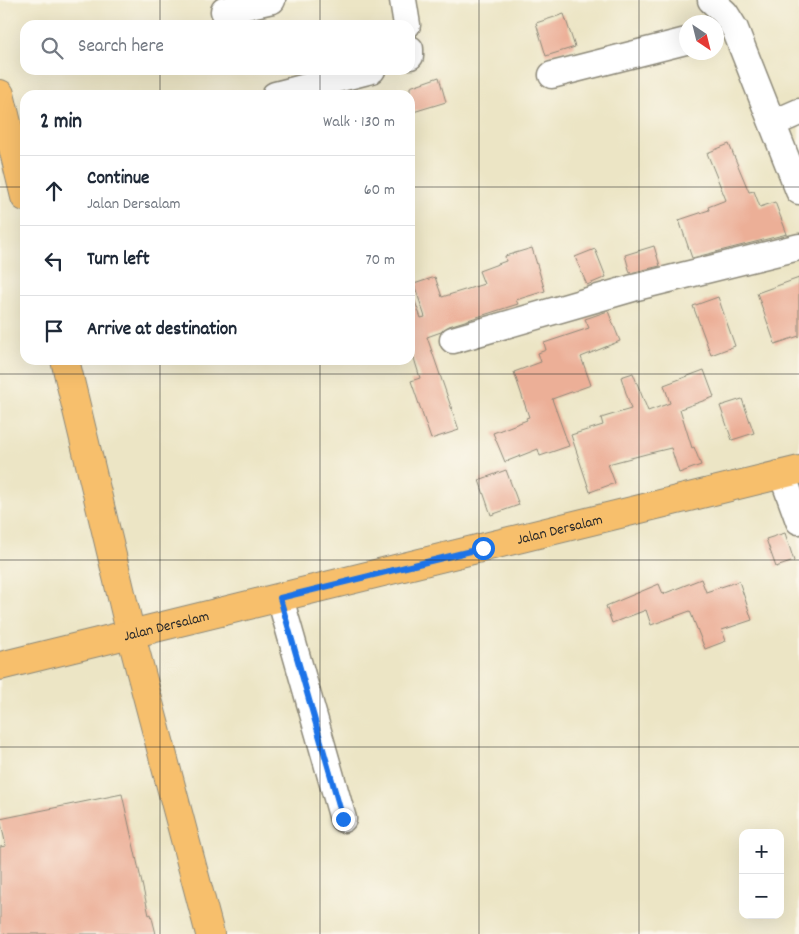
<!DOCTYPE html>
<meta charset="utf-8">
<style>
:root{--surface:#fff;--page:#f2f2f3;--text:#1f2937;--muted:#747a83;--line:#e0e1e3}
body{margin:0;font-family:Dekko,sans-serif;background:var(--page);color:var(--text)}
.controls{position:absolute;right:15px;bottom:15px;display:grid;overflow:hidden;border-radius:10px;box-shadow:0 5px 20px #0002}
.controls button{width:45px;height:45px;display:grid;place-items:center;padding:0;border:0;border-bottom:1px solid var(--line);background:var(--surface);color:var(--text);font:25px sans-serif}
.compass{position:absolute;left:679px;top:15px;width:45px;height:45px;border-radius:50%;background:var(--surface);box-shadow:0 5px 20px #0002;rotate:145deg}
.stop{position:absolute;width:15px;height:15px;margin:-11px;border:4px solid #1a73e8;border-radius:50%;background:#fff}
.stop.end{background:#1a73e8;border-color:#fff;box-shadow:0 1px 5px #0008}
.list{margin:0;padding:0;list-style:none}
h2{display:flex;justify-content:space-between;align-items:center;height:65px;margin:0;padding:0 20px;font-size:21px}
h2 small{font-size:16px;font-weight:400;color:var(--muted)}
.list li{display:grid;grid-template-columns:32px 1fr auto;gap:15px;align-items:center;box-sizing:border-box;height:70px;padding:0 20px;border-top:1px solid var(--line)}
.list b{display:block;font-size:19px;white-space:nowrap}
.list p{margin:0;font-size:16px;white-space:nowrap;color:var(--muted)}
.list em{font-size:16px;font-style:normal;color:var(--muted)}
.icon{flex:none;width:28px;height:28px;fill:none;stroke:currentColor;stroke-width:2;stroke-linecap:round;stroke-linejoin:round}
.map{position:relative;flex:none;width:799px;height:934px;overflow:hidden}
.search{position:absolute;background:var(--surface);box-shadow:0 5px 20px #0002;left:20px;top:20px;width:395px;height:55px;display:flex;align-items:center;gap:12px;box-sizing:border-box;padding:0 18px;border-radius:15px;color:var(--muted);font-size:19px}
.panel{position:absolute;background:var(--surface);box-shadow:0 5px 20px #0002;left:20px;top:90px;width:395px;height:275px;border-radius:15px}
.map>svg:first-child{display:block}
.building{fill:#ecaf97}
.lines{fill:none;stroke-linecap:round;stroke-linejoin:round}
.minor-casing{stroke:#8c8878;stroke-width:29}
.major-casing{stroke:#8c8878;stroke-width:30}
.minor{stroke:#fff;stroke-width:26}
.major{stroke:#f7bf6c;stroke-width:28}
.route{stroke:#1a73e8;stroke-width:6}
.grid{fill:none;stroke:#2b2b2b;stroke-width:1;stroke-opacity:0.55}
.labels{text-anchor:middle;stroke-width:5;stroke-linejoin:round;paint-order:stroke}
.street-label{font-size:15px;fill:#2b2b2b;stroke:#fbf7ec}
</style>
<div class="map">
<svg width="799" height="934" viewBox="0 0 799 934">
<rect width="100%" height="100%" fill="#fbf7ec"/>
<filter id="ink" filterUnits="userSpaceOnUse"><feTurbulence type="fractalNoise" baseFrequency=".02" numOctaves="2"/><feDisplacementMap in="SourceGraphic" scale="10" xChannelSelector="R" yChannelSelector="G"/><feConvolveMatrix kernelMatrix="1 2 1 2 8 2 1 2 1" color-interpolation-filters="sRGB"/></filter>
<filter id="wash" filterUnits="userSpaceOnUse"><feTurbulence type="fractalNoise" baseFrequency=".0096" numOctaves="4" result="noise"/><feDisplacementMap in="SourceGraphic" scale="20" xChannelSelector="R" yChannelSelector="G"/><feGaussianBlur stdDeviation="1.12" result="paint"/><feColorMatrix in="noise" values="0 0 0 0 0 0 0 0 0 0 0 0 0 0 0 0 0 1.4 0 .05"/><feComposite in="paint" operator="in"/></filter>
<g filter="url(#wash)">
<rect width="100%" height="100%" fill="#ece5c5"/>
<g id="blocks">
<g class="building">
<path d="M564,14L575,47L546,56L536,23Z"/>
<path d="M439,77L446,102L410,113V87Z"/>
<path d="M729,144L749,192L754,191L760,207L775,202L787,234L692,258L679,220L709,210L708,207L726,200L707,153Z"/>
<path d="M654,246L660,266L630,273L625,255Z"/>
<path d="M532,248L545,291L516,300L518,304L449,326L441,332L427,337L459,430L431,439L411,381L420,378L410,345V297L413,296L421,318L425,317L414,284L435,277L442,297L484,284L479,271L506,261L505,256Z"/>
<path d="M595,249L606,277L587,285L575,257Z"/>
<path d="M799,278V336L775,344L757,293Z"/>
<path d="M718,297L735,346L711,355L693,306Z"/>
<path d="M608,311L620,341L581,357L591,385L552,399L569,446L540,456L538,449L505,462L493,433L527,420L526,418L529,417L514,372L541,362L538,353L546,350L544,343L589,328L585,319Z"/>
<path d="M704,370L714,397L680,409L692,448L694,447L701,465L679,473L671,448L650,453L608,464L615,483L590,492L571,435L603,425L601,418L631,409L621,377L633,373L648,411L670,403L664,385Z"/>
<path d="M742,399L754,433L732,440L720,406Z"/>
<path d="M506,470L519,505L491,515L479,480Z"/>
<path d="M785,533L794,561L776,567L766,539Z"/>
<path d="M701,579L706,592L739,581L752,620L722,630L726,641L705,649L690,611L651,625L646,610L612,623L606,606L659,584L663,594Z"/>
<path d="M122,794L149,915L151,914L156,934H0V847L6,846L0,819Z"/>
</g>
</g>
</g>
<g filter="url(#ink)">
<use href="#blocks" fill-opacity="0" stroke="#8c8878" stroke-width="1"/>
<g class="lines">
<defs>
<g id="minor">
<path d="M403,0L407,25"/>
<path d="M711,0L725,13L735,29L799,191"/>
<path d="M224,11L272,0"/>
<path d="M410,49V56"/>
<path d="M552,75L686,41"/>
<path d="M275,95L372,70"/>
<path d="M774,123L799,112"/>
<path d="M453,340L633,288L799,247"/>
<path d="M782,474L799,521"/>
<path d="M280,598L343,819"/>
</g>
<g id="major">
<path d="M0,94L25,197"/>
<path d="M65,360L131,635L210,934"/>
<path id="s1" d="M0,666L799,470"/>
</g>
</defs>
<use href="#minor" class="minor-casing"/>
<use href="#major" class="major-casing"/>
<use href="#minor" class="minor"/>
<use href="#major" class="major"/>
</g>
</g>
<g class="lines" filter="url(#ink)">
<path class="route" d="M343,819L280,598L483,548"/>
</g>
<path class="grid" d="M160,0V25M320,0V25M479,0V934M639,0V934M160,70V95M320,70V95M0,187H25M410,187H799M160,360V934M320,360V934M0,374H799M0,560H799M0,747H799"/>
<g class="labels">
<g class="street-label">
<text dy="5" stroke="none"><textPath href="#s1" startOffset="576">Jalan Dersalam</textPath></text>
<text dy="5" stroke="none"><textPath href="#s1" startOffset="171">Jalan Dersalam</textPath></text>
</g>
</g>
</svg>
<div class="controls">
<button>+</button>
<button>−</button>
</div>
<svg class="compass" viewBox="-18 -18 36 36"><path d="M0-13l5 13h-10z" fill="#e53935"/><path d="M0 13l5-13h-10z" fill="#747a83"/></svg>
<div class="stop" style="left:483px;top:548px"></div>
<div class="stop end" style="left:343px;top:819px"></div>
<div class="search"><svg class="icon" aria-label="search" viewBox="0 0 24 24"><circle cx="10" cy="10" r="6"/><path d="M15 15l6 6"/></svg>Search here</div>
<section class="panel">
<h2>2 min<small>Walk · 130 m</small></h2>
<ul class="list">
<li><svg class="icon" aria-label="ahead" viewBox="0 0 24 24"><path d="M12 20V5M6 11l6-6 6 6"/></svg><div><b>Continue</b><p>Jalan Dersalam</p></div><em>60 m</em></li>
<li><svg class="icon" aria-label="left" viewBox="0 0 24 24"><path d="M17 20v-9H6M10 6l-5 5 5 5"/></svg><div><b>Turn left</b></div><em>70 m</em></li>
<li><svg class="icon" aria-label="arrive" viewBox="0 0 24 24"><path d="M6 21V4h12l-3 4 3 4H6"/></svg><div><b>Arrive at destination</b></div></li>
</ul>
</section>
</div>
